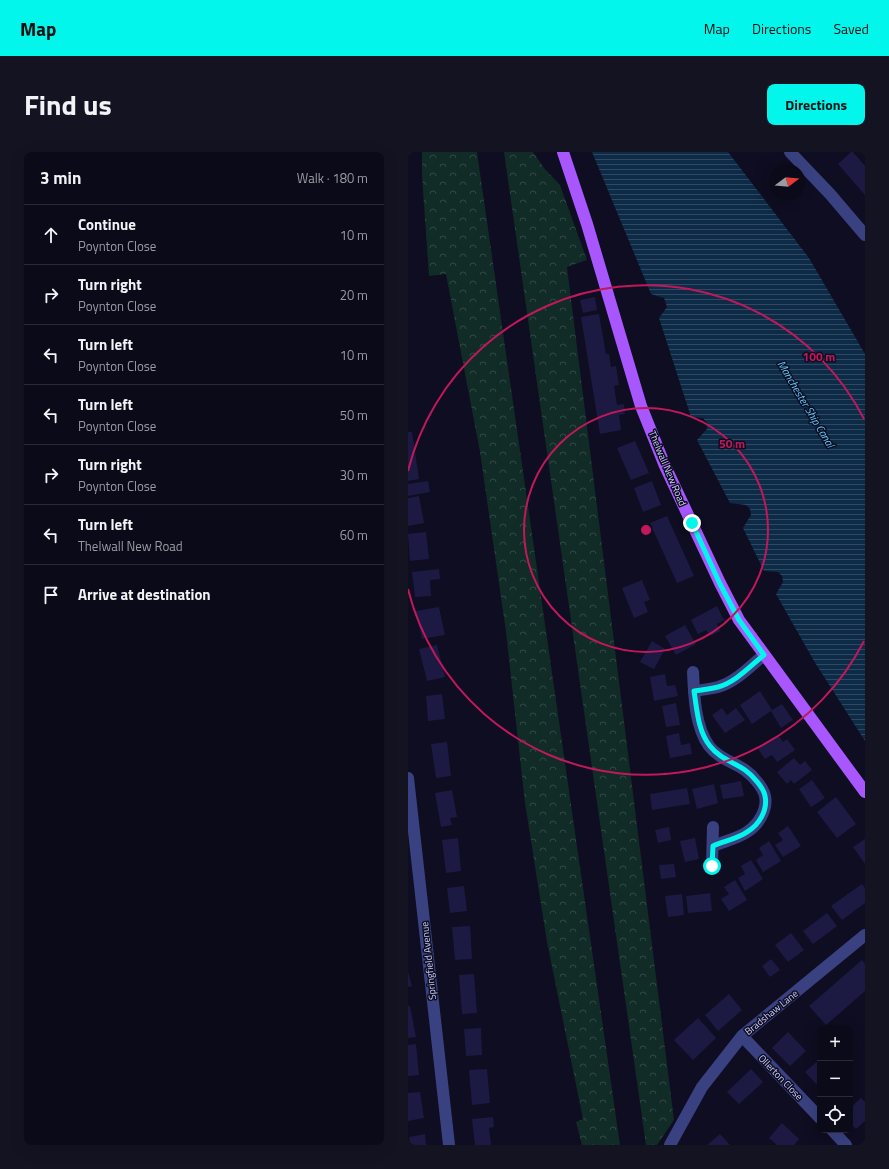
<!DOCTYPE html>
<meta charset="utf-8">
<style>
:root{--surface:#0a0a19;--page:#131322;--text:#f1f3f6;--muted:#999aa2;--line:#2a2b38;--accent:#03f6eb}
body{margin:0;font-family:"Titillium Web",sans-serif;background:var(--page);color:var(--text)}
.controls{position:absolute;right:12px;bottom:12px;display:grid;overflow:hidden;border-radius:8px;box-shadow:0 4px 16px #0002}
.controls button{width:36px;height:36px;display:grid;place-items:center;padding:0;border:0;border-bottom:1px solid var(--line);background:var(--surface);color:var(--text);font:20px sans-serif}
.compass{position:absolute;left:361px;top:12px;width:36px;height:36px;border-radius:50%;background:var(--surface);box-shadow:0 4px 16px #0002;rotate:74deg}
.stop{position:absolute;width:12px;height:12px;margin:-9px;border:3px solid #03f6eb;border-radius:50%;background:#fff}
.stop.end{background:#03f6eb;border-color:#fff;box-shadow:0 1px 4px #0008}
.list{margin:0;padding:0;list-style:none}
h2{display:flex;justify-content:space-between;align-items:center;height:52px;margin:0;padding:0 16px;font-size:17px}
h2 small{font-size:13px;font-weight:400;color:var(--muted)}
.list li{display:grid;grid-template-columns:26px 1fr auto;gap:12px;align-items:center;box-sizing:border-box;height:60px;padding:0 16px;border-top:1px solid var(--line)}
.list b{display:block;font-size:15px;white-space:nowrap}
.list p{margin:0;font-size:13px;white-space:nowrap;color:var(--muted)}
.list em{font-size:13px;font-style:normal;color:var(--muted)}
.icon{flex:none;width:22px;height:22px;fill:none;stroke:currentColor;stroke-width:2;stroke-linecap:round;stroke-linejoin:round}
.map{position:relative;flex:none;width:457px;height:993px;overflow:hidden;border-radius:8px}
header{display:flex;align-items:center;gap:24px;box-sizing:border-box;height:56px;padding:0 20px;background:var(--accent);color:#111}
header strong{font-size:19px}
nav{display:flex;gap:22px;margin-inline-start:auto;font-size:14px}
.intro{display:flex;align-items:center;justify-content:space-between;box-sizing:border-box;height:96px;padding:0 24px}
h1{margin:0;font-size:28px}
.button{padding:10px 18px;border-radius:8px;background:var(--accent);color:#111;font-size:14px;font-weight:700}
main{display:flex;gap:24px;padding:0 24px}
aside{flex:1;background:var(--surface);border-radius:8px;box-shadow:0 4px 16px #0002}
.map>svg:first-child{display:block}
.forest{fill:url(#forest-crowns)}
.water{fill:url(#water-rules)}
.building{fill:#1c1a42}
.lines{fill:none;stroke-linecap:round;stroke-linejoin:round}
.minor{stroke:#394180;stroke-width:12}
.major{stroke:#a757fd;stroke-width:12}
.route{stroke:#03f6eb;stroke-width:5}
.ring{fill:none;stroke:#c2185b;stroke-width:2}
.labels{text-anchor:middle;stroke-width:3;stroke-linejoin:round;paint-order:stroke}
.street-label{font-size:10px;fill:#ced0fe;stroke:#0e0d21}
.water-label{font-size:11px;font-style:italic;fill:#5ecbfd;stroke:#0e0d21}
.centre{fill:#c2185b;stroke:#0e0d21;stroke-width:2}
.ring-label{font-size:12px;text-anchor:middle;font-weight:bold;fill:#c2185b;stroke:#0e0d21;stroke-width:3;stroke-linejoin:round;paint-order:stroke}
</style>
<header>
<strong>Map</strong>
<nav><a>Map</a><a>Directions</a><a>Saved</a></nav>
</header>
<div class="intro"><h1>Find us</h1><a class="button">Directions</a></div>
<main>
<aside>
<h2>3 min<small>Walk · 180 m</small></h2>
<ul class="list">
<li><svg class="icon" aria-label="ahead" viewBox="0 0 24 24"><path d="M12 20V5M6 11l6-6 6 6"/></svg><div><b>Continue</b><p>Poynton Close</p></div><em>10 m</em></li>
<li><svg class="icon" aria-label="right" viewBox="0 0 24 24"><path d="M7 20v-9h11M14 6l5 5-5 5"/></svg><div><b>Turn right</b><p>Poynton Close</p></div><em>20 m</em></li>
<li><svg class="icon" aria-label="left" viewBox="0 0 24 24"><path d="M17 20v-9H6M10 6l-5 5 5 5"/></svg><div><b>Turn left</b><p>Poynton Close</p></div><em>10 m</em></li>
<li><svg class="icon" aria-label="left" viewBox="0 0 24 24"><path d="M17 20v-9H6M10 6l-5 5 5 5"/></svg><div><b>Turn left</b><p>Poynton Close</p></div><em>50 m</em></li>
<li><svg class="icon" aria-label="right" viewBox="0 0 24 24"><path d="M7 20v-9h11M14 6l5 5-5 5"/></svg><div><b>Turn right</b><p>Poynton Close</p></div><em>30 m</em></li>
<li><svg class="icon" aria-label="left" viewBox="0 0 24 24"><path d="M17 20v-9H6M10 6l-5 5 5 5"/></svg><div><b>Turn left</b><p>Thelwall New Road</p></div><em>60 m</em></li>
<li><svg class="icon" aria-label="arrive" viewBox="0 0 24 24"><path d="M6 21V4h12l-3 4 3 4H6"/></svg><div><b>Arrive at destination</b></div></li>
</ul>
</aside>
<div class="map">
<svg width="457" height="993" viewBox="0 0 457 993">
<defs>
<pattern id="forest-crowns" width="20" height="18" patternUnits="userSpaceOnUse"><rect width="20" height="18" fill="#112b26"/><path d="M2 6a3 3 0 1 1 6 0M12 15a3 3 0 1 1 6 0" fill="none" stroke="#324947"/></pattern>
<pattern id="water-rules" width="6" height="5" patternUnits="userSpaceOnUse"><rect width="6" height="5" fill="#0d2b46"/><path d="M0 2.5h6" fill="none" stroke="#2f4962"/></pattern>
</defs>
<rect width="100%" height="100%" fill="#0e0d21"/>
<g class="forest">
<path d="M14,0H69L212,993H174L168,970L175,967L139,790L117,651L98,480L72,300L38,122L21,124L14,24Z"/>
<path d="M96,0H125L136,16L152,33L179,108L159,115L266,968L249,993H238Z"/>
</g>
<path class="water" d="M184,0H320L401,106L457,202V589L406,509L368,442L375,430L374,424L370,420L356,419L335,376L343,363L342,357L338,353L322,351L289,288L299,277V271L295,266L283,265L251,166L259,155L256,146L243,142Z"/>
<g class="building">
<path d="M443,0H445L457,14V43L430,12Z"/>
<path d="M187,145L189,158L175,161L172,148Z"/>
<path d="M191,162L198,202H201L203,215L208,214L211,233L206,234L209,253L216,252L217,262L211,263L213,278L192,282L173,165Z"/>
<path d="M0,280H4L11,327L0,329Z"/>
<path d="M227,289L241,321L223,328L209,296Z"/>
<path d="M20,329L22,340L0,344V332Z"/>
<path d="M244,329L253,353L235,360L226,336Z"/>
<path d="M11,344L16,371L0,374V346Z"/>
<path d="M259,364L286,424L269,431L242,371Z"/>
<path d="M18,380L21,407L2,409L0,382Z"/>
<path d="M31,417L32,427L22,428L23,444L7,445L4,420Z"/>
<path d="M234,428L242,448L236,450L240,460L226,466L214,436Z"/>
<path d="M309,454L316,468L309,472L312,479L302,484L298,478L290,482L283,468Z"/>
<path d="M31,455L37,483L14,487L8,459Z"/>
<path d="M277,473L288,492L268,503L257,484Z"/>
<path d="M244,489L257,497L246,517L232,510Z"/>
<path d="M29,493L37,525L19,529L11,497Z"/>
<path d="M257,522L259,534L267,533L270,544L246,549L242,525Z"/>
<path d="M352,539L364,558L374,552L385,568L373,576L363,559L344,572L332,553Z"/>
<path d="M34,542L37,567L20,569L18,544Z"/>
<path d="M268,551L272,573L258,575L254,554Z"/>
<path d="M314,556L319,563L328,556L337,568L317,581L304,563Z"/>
<path d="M271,581L273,593L282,591L284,602L262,606L258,584Z"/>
<path d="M370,583L375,590L379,587L387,598L369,610L364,603L357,607L350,597Z"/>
<path d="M39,590L43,624L28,626L23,592Z"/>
<path d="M386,606L392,613L397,609L404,618L386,632L383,628L379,632L369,620Z"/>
<path d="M404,628L417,646L403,655L391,637Z"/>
<path d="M333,629L336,644L315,647L312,633Z"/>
<path d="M306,632L310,651L289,657L284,637Z"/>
<path d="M279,636L282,652L244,658L242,642Z"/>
<path d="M44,638L49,665L42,666L44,673L33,675L27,641Z"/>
<path d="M428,645L448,672L429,686L409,660Z"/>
<path d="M380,674L393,694L375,705L367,693L375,688L370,681Z"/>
<path d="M261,675L263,688L250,691L247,678Z"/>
<path d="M50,686L53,719L38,721L34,688Z"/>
<path d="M287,686L291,707L277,710L272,689Z"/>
<path d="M457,687V712L445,695Z"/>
<path d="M361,689L373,709L355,720L348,708L355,703L351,696Z"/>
<path d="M343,708L355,727L337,739L330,726L337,722L333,714Z"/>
<path d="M266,712L268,725L253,727L251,713Z"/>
<path d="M327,728L339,748L321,759L313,747L321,742L316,735Z"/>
<path d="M454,732L457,736V751L434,768L423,754Z"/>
<path d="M56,734L59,759L42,761L39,736Z"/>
<path d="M302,741L304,759L280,761L278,744Z"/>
<path d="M274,742L276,763L260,765L257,744Z"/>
<path d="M419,761L429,774L405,792L395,779Z"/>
<path d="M62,774L64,807L47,808L44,775Z"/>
<path d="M383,781L396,798L380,810L367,793Z"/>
<path d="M363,807L372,818L362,825L354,814Z"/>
<path d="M454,808L457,812V839L418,873L401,854Z"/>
<path d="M0,820L4,834L0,835Z"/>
<path d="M66,822L69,861L54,862L51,823Z"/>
<path d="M321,842L334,858L310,879L297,863Z"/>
<path d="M0,854H2L8,885L0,886Z"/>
<path d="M290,866L308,886L285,908L266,888Z"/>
<path d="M73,876L74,903L58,904L56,877Z"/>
<path d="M380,880L398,899L382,914L364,896Z"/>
<path d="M8,892L11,923L0,924V893Z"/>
<path d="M412,907V936L397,920Z"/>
<path d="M79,917L82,951L64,953L61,918Z"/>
<path d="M343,917L355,930L331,952L319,940Z"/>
<path d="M12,940L16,966L0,969V941Z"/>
<path d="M453,946L457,950V969L448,977L442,971V956Z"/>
<path d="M85,965L86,975L81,976L83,993H67L64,967Z"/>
<path d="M374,971L391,987L386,993H369L361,986Z"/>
<path d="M17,982L18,993H2L1,985Z"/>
<path d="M312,982L322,993H299Z"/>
</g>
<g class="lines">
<g class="minor">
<path d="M382,0L422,42L457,83"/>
<path d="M285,520C286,544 287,574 301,594C310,606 325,610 337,618C344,623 355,635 357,644C360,658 350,673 339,680C331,686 314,690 305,694"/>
<path d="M286,539C294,538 302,537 310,535C328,530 342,514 356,503"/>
<path d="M0,626L41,993"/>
<path d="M304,714L305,675"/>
<path d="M334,884L412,966"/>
<path d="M424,978L438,993"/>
<path d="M262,993L294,935L334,884L457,783"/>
</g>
<path class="major" d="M155,0L179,72L233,254L257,314L312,431L331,468L457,640"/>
</g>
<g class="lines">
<path class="route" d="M284,371L312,432L331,468L356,503C342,514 328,530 310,535C302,537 294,538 286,539C289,558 290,579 302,594C311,606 325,610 337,618C344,623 356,636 357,644C360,658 351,673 339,680C331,686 314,690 305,694L304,714"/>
</g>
<g class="ring">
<circle cx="238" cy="378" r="122"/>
<path d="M456 489A245 245 0 0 1 0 437M0 319A245 245 0 0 1 456 267"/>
</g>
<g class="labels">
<g class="street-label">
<text transform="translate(260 316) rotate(67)" y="4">Thelwall New Road</text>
<text transform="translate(20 809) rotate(-96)" y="4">Springfield Avenue</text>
<text transform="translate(363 860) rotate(-39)" y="4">Bradshaw Lane</text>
<text transform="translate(373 925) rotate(46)" y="4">Ollerton Close</text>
</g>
<g class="water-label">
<text transform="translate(398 252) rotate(59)" y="4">Manchester Ship Canal</text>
</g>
</g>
<circle cx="238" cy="378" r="6" class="centre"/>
<g class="ring-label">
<text x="411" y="209">100 m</text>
<text x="324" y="296">50 m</text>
</g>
</svg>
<div class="controls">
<button>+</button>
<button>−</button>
<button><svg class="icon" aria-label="locate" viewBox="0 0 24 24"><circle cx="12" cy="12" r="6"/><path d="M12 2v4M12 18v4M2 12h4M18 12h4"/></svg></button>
</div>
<svg class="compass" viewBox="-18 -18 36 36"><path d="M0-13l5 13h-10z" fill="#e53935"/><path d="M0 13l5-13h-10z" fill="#999aa2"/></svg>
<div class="stop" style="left:304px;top:714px"></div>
<div class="stop end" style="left:284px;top:371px"></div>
</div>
</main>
